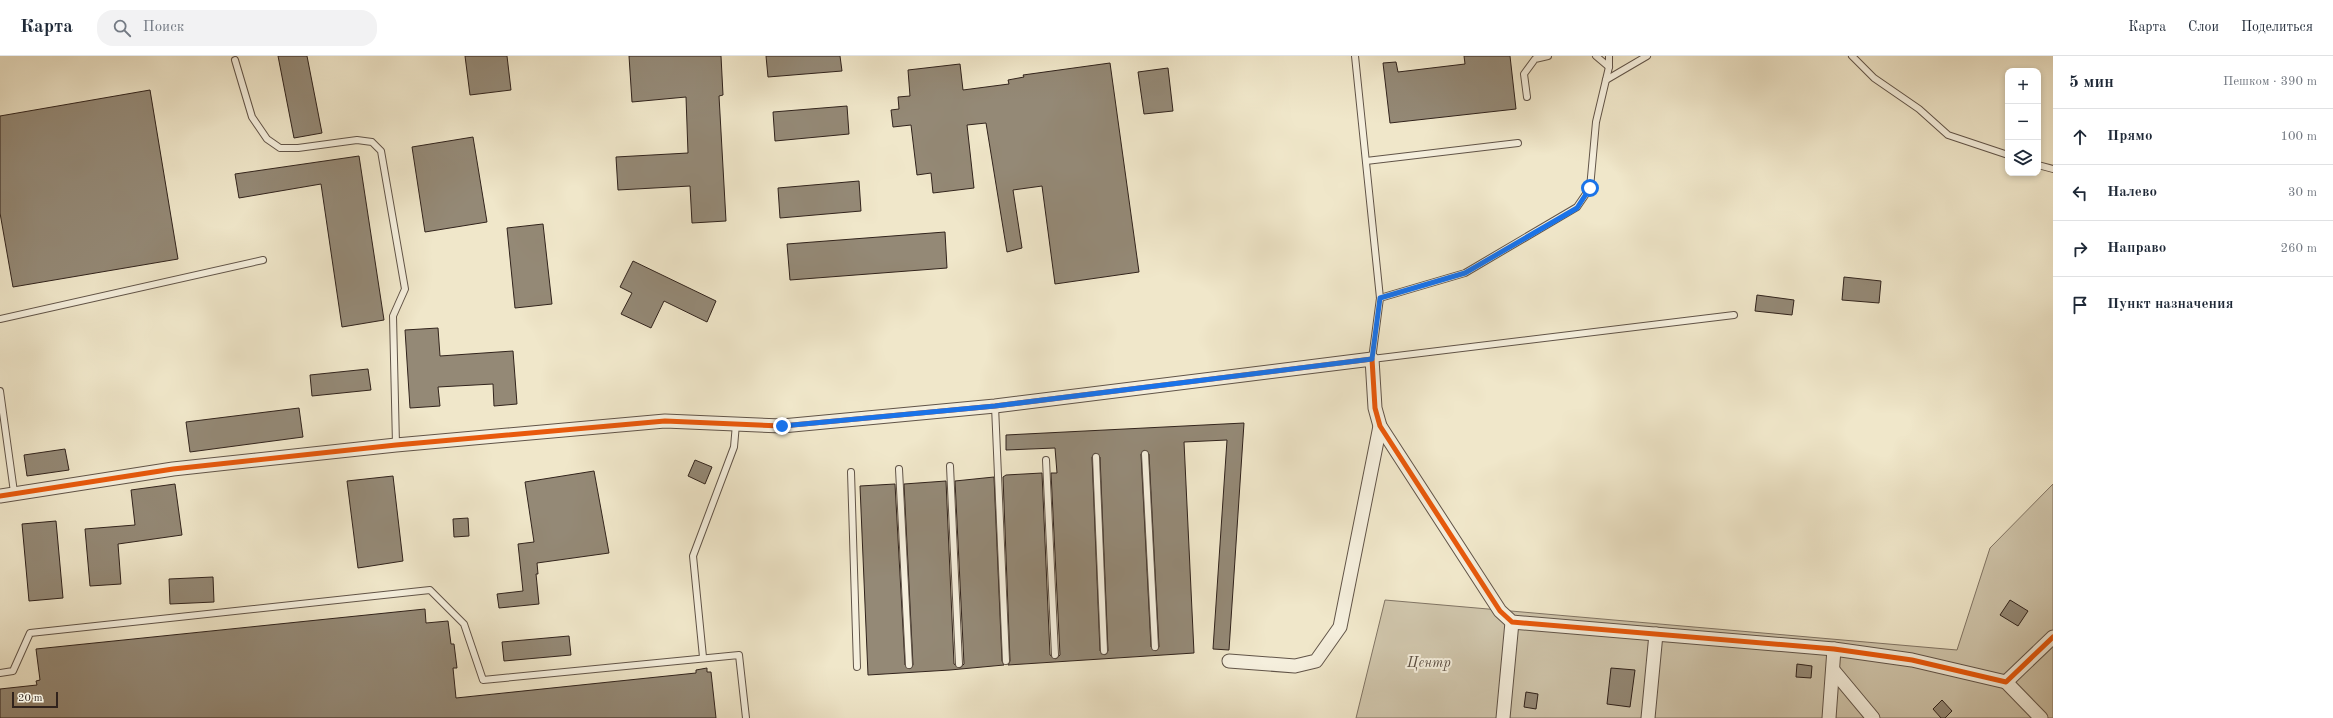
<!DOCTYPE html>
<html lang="ru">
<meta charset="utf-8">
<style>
:root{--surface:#fff;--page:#f2f2f3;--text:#1f2937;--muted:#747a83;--line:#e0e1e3}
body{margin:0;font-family:"Old Standard TT",serif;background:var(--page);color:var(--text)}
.controls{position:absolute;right:12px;top:12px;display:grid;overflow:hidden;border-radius:8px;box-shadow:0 2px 6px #0003}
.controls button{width:36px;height:36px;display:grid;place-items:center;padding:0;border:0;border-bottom:1px solid var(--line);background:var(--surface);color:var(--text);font:20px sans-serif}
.scale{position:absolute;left:12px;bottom:10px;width:46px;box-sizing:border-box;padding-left:4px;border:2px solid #31231c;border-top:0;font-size:11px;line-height:14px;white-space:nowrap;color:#31231c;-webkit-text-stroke:3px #f5efdd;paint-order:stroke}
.stop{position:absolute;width:12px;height:12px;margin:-9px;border:3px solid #1a73e8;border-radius:50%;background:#fff}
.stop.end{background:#1a73e8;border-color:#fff;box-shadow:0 1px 4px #0008}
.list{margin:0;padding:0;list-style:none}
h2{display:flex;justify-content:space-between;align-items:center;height:52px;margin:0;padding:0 16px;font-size:17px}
h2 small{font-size:13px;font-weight:400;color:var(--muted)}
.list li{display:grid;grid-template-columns:26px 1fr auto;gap:12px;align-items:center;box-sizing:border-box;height:56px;padding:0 16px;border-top:1px solid var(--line)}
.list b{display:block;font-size:15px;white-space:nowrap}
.list em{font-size:13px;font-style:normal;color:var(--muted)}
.icon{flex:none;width:22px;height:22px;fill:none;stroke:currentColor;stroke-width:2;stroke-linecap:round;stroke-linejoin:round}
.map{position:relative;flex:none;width:2053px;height:662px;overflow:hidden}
header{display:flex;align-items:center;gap:24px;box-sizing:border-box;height:56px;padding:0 20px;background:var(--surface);border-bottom:1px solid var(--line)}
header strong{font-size:19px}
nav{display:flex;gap:22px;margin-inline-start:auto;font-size:14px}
.search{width:280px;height:36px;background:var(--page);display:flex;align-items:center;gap:10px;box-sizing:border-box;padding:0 14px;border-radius:16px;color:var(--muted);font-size:15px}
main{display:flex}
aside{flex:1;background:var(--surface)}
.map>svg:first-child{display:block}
.green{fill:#d0c6ac;stroke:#807464}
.building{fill:#948976;stroke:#31231c;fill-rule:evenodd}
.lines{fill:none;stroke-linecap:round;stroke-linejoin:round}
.service-casing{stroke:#615448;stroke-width:8}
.minor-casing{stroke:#615448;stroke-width:15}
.service{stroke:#f5efdd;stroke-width:6}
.minor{stroke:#f5efdd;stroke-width:13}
.cycleway-casing{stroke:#f5efdd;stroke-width:8}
.cycleway{stroke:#e8590c;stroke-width:5}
.route{stroke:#1a73e8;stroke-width:5}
.labels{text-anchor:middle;stroke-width:4;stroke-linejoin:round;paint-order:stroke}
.park-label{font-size:14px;font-style:italic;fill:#594c40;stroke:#f5efdd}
</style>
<header>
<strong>Карта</strong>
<div class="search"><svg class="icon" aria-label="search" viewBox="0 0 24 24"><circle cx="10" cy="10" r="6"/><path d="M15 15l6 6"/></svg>Поиск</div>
<nav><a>Карта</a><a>Слои</a><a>Поделиться</a></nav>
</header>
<main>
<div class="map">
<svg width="2053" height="662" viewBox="0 0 2053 662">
<rect width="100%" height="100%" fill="#f0e7ca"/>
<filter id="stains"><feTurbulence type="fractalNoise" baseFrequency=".005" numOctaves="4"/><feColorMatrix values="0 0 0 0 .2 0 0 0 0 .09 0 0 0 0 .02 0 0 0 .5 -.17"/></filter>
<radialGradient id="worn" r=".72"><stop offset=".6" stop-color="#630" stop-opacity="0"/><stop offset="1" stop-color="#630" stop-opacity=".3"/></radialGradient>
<path class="green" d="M2053,428V662H1356L1385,544L1957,594L1990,492Z"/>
<g class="building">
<path d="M278,0H307L322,77L294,82Z"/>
<path d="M465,0H507L511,34L470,39Z"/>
<path d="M629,0H721L723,39L719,40L726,165L692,167L690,130L618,134L616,101L688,97L686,41L632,46Z"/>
<path d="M766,0H840L842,15L768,21Z"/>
<path d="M1464,0H1510L1516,53L1390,67L1383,7L1396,6L1398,16L1465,8Z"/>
<path d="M1110,7L1139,216L1055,228L1042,130L1013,134L1022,192L1007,196L986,67L967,69L974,132L933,137L931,117L917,119L911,69L893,71L891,54L899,53L898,41L910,40L908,14L960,8L963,34L1009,28L1008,24L1024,21L1023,19Z"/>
<path d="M1168,12L1173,55L1144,58L1138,16Z"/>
<path d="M150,34L178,203L13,231L0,157V60Z"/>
<path d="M847,50L849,78L775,85L773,56Z"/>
<path d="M473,81L487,166L425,176L412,91Z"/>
<path d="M359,100L384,264L342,271L321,128L239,142L235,118Z"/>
<path d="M859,125L861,155L780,162L778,132Z"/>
<path d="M543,168L552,248L515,252L507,172Z"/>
<path d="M945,176L947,212L790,224L787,188Z"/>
<path d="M633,205L716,245L707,266L664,245L651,272L621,258L632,237L620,231Z"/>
<path d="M1844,221L1881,225L1879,247L1842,244Z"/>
<path d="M1757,239L1794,244L1792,259L1755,255Z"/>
<path d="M438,272L440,300L513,295L517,348L494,350L493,328L438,331L440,350L410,352L405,274Z"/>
<path d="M368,313L371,334L312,340L310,319Z"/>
<path d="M299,352L303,381L190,396L186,366Z"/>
<path d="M1244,367L1229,594L1213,593L1227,384L1184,386L1194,597L1008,609L1010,605L1003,421L1006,419L1042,417L1050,599L1056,603L1060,599L1051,417H1057L1055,392L1006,394V379ZM1144,394L1149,398L1159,591L1156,595L1151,591L1141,398ZM1095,397L1100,401L1108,595L1105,599L1100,595L1092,401Z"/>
<path d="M65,393L69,414L27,420L24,399Z"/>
<path d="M695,404L712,411L705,428L688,420Z"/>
<path d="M594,415L609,497L537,507L538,518H536L539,548L499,552L497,538L523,535L518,488L534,486L525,426Z"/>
<path d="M393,420L403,505L358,512L347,425Z"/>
<path d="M994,421L1002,605L1004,609L950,614L868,619L860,430L895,428L905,609L910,613L913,609L904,428L946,425L954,608L960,612L964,608L955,425Z"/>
<path d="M175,428L182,479L118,488L121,528L90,530L85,473L135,469L131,434Z"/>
<path d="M468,462L469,480L454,481L453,463Z"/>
<path d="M56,465L63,542L29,545L22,468Z"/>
<path d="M213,521L214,546L170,548L169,523Z"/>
<path d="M2010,544L2028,555L2018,570L2000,559Z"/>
<path d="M425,553L426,567L448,565L451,588H454L457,612H453L456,642L696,617V614L707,612V616H711L716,662H0V633L37,629L36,625L40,624L36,593Z"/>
<path d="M569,580L571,599L504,605L502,586Z"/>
<path d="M1797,608L1812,610L1811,622L1796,621Z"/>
<path d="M1611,612L1635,614L1630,651L1607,648Z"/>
<path d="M1526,636L1538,638L1536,653L1524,651Z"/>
<path d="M1942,644L1952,655L1945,662H1941L1933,653Z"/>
</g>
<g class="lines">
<defs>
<g id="service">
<path d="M1355,0L1380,242L1372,303L1734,259"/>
<path d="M1596,0L1609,11"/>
<path d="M1852,0L1874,22L1919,53L1948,79L2008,99"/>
<path d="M235,4L252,61L267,83L280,92H298L357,84L372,86L381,95L405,233L393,260L396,389"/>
<path d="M1606,24L1647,0"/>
<path d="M1527,41L1524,18L1535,3L1548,0"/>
<path d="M1366,105L1518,87"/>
<path d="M2038,109L2053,113"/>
<path d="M1380,242L1465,217L1577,151L1590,132L1596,66L1609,11V0"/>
<path d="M0,263L263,204"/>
<path d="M0,335L14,436"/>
<path d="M995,350L1006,605"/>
<path d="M1145,398L1155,591"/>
<path d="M1096,401L1104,595"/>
<path d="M1046,404L1055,599"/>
<path d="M950,410L959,608"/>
<path d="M899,413L909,609"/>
<path d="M851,416L857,611"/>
<path d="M703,601L693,500L734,391L736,368"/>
<path d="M0,617L13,615L30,577L430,534L464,568L483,624L739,599L746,662"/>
</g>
<g id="minor">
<path d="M0,440L173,413L396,389L665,365L782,370L995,350L1372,303L1375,352L1380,370L1500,555L1512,566L1834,593L1912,604L2006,626L2053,581"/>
<path d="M1229,605L1295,610L1316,605L1340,571L1380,370"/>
<path d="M1833,614L1873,662"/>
<path d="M2006,626L2041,662"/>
<path d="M1503,662L1512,566"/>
<path d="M1648,662L1656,578"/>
<path d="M1829,662L1834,593"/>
</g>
</defs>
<use href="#service" class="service-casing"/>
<use href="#minor" class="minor-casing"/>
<use href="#service" class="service"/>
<use href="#minor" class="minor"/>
<defs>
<path id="cycleway" d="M0,440L173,413L396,389L665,365L782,370L995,350L1372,303L1375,352L1380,370L1500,555L1512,566L1834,593L1912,604L2006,626L2053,581"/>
</defs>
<use href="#cycleway" class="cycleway-casing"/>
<use href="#cycleway" class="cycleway"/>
</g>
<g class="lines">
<path class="route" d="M782,370L995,350L1372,303L1380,242L1465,217L1577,152L1590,132"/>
</g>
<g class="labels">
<g class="park-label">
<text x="1429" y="611">Центр</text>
</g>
</g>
<rect width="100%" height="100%" filter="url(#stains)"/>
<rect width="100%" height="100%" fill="url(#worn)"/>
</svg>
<div class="controls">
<button>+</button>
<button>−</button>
<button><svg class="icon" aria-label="layers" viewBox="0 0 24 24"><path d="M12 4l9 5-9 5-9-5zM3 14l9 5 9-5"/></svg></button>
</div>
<div class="scale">20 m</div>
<div class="stop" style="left:1590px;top:132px"></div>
<div class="stop end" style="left:782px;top:370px"></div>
</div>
<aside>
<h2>5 мин<small>Пешком · 390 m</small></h2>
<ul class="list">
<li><svg class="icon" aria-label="ahead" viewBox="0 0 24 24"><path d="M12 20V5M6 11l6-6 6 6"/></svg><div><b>Прямо</b></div><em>100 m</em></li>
<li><svg class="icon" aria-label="left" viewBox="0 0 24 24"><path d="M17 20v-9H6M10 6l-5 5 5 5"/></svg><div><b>Налево</b></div><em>30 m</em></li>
<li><svg class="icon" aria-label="right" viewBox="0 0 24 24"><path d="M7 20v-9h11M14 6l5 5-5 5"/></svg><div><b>Направо</b></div><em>260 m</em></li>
<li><svg class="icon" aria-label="arrive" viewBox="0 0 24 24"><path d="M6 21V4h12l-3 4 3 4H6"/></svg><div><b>Пункт назначения</b></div></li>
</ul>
</aside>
</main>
